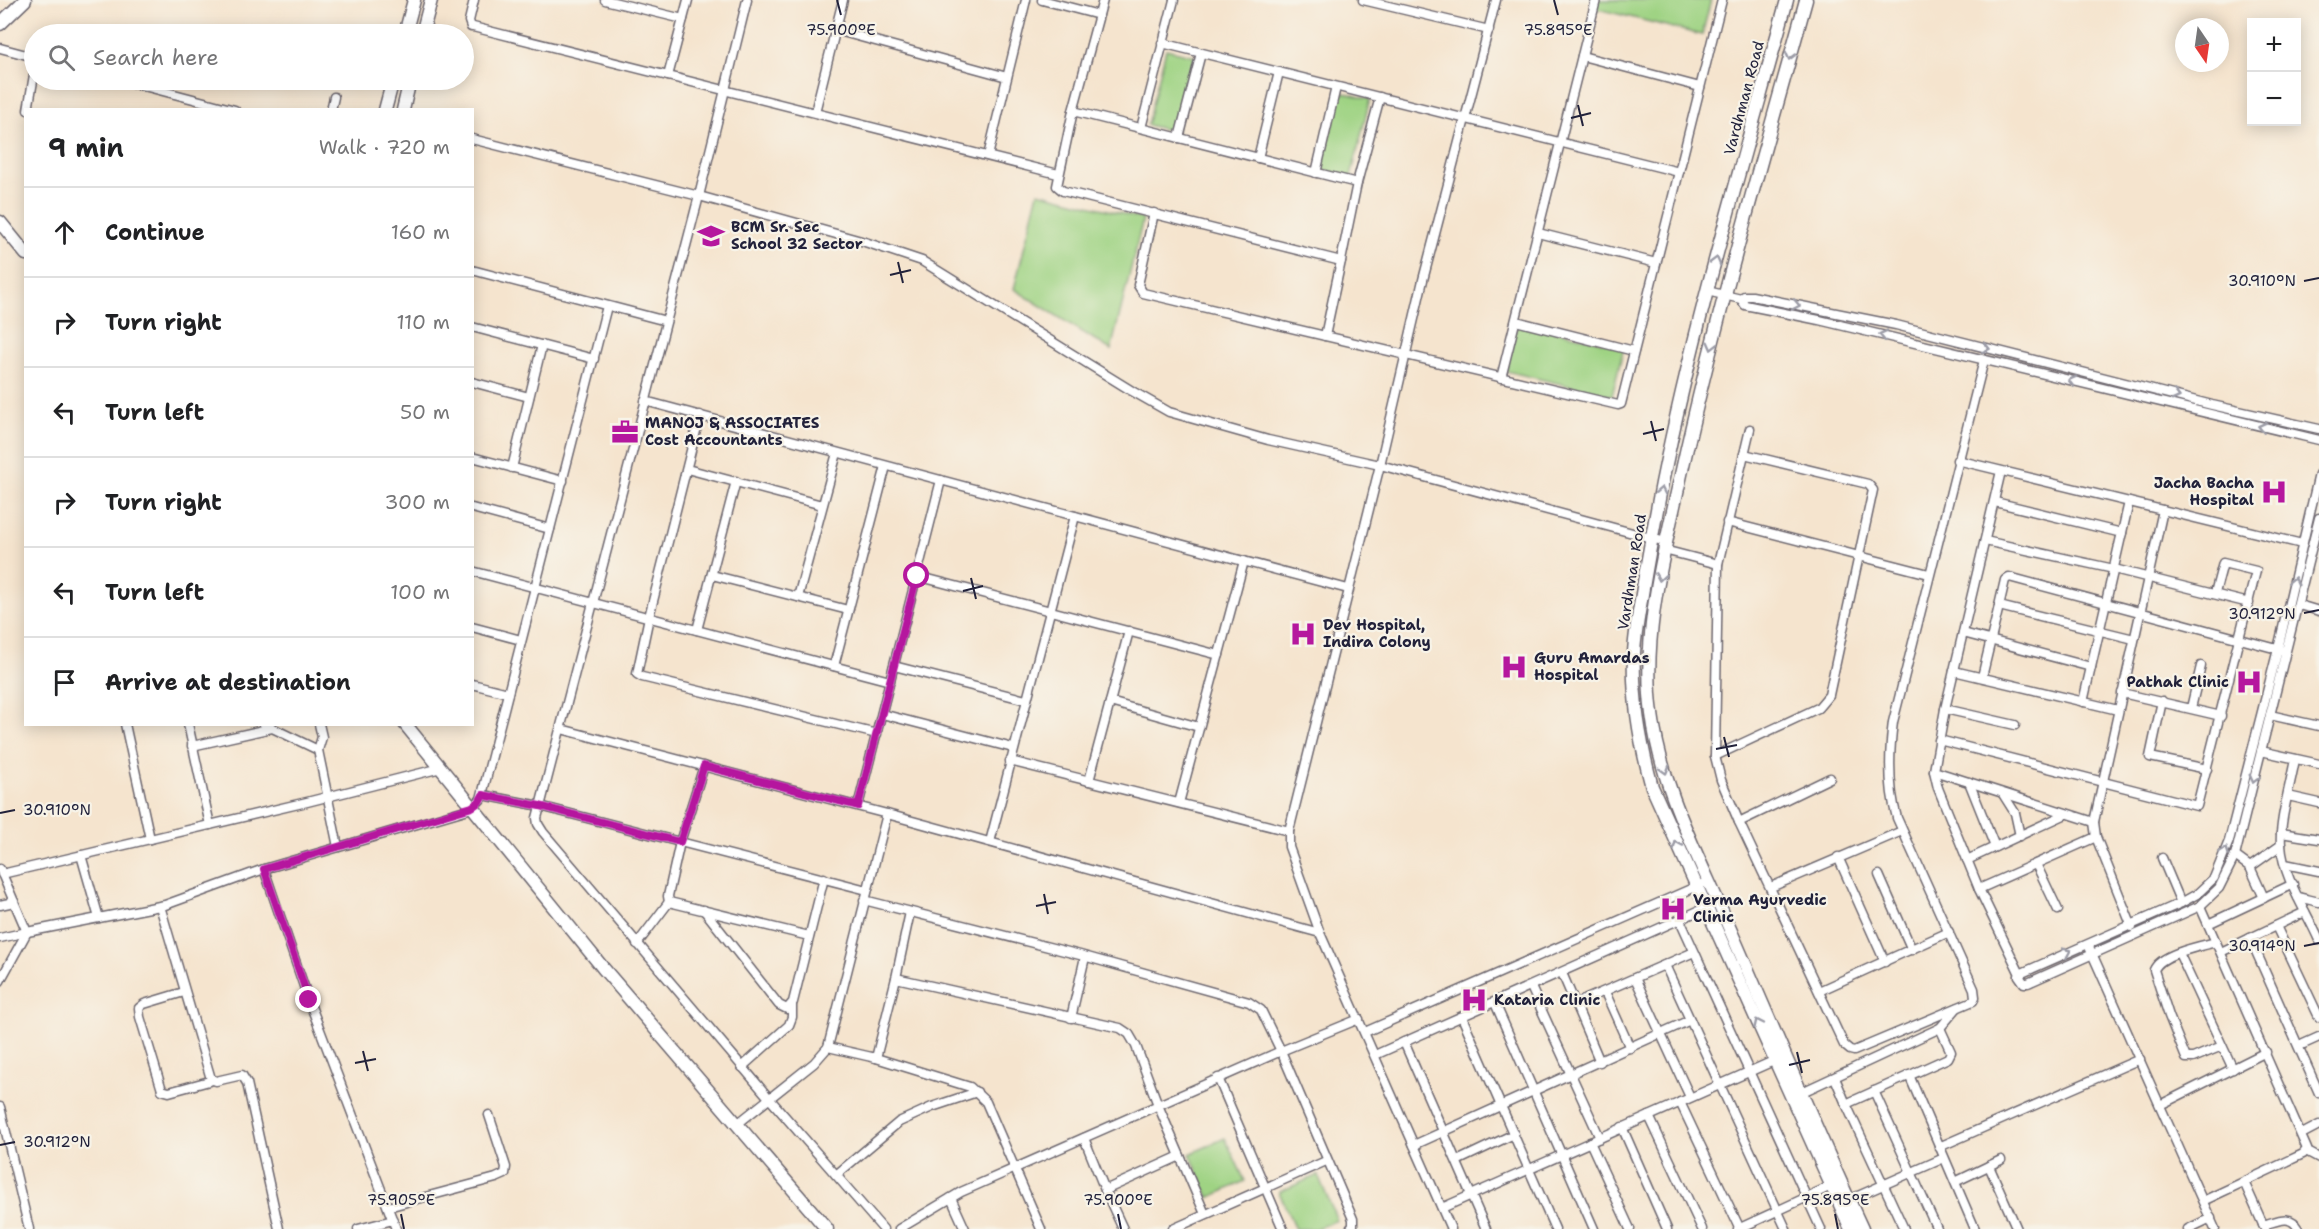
<!DOCTYPE html>
<meta charset="utf-8">
<style>
:root{--surface:#fff;--page:#f2f2f2;--text:#202124;--muted:#757577;--line:#e0e0e0}
body{margin:0;font-family:"Shantell Sans",sans-serif;background:var(--page);color:var(--text)}
.controls{position:absolute;right:18px;top:18px;display:grid;overflow:hidden;border-radius:0px;box-shadow:0 3px 15px #0003}
.controls button{width:54px;height:54px;display:grid;place-items:center;padding:0;border:0;border-bottom:2px solid var(--line);background:var(--surface);color:var(--text);font:30px sans-serif}
.compass{position:absolute;left:2175px;top:18px;width:54px;height:54px;border-radius:50%;background:var(--surface);box-shadow:0 3px 15px #0003;rotate:167deg}
.stop{position:absolute;width:18px;height:18px;margin:-14px;border:4px solid #b5179e;border-radius:50%;background:#fff}
.stop.end{background:#b5179e;border-color:#fff;box-shadow:0 2px 6px #0008}
.list{margin:0;padding:0;list-style:none}
h2{display:flex;justify-content:space-between;align-items:center;height:78px;margin:0;padding:0 24px;font-size:26px}
h2 small{font-size:20px;font-weight:400;color:var(--muted)}
.list li{display:grid;grid-template-columns:39px 1fr auto;gap:18px;align-items:center;box-sizing:border-box;height:90px;padding:0 24px;border-top:2px solid var(--line)}
.list b{display:block;font-size:22px;white-space:nowrap}
.list em{font-size:20px;font-style:normal;color:var(--muted)}
.icon{flex:none;width:33px;height:33px;fill:none;stroke:currentColor;stroke-width:2;stroke-linecap:round;stroke-linejoin:round}
.map{position:relative;flex:none;width:2319px;height:1229px;overflow:hidden}
.search{position:absolute;background:var(--surface);box-shadow:0 3px 15px #0003;left:24px;top:24px;width:450px;height:66px;display:flex;align-items:center;gap:15px;box-sizing:border-box;padding:0 21px;border-radius:33px;color:var(--muted);font-size:22px}
.panel{position:absolute;background:var(--surface);box-shadow:0 3px 15px #0003;left:24px;top:108px;width:450px;height:618px;border-radius:0px}
.map>svg:first-child{display:block}
.green{fill:#9fd383;stroke:#607a5f;stroke-width:1.5}
.lines{fill:none;stroke-linecap:round;stroke-linejoin:round}
.street-casing{stroke:#6c666e;stroke-width:11}
.secondary-casing{stroke:#6c666e;stroke-width:15}
.street{stroke:#fff;stroke-width:8}
.secondary{stroke:#fff;stroke-width:12}
.oneway{stroke:#9c9ca7}
.route{stroke:#b5179e;stroke-width:8}
.ticks{fill:none;stroke:#22223b;stroke-width:2}
.labels{text-anchor:middle;stroke-width:4.5;stroke-linejoin:round;paint-order:stroke}
.street-label{font-size:15px;fill:#22223b;stroke:#f7f3e8}
.poi-label{font-size:15px;font-weight:bold;fill:#22223b;stroke:#f7f3e8;text-anchor:start}
.ticks-label{font-size:15px;text-anchor:middle;fill:#22223b;stroke:#f7f3e8;stroke-width:4.5;stroke-linejoin:round;paint-order:stroke}
</style>
<div class="map">
<svg width="2319" height="1229" viewBox="0 0 2319 1229">
<rect width="100%" height="100%" fill="#f7f3e8"/>
<filter id="ink" filterUnits="userSpaceOnUse"><feTurbulence type="fractalNoise" baseFrequency=".0167" numOctaves="2"/><feDisplacementMap in="SourceGraphic" scale="12" xChannelSelector="R" yChannelSelector="G"/><feConvolveMatrix kernelMatrix="1 2 1 2 8 2 1 2 1" color-interpolation-filters="sRGB"/></filter>
<filter id="wash" filterUnits="userSpaceOnUse"><feTurbulence type="fractalNoise" baseFrequency=".008" numOctaves="4" result="noise"/><feDisplacementMap in="SourceGraphic" scale="24" xChannelSelector="R" yChannelSelector="G"/><feGaussianBlur stdDeviation="1.35" result="paint"/><feColorMatrix in="noise" values="0 0 0 0 0 0 0 0 0 0 0 0 0 0 0 0 0 1.4 0 .05"/><feComposite in="paint" operator="in"/></filter>
<g filter="url(#wash)">
<rect width="100%" height="100%" fill="#f5e4ce"/>
<g class="green">
<path d="M1596,0H1711L1702,35L1594,8Z"/>
<path d="M1166,49L1195,56L1176,132L1147,125Z"/>
<path d="M1340,92L1370,99L1351,177L1321,170Z"/>
<path d="M1038,192L1143,219L1111,350L1014,289Z"/>
<path d="M1518,322L1624,347L1612,396L1506,371Z"/>
<path d="M1225,1138L1245,1181L1209,1198L1190,1154Z"/>
<path d="M1318,1175L1337,1220L1315,1229H1295L1279,1192Z"/>
</g>
</g>
<g filter="url(#ink)">
<g class="lines">
<defs>
<g id="street">
<path d="M474,0L469,21L471,27H473L1058,174"/>
<path d="M605,0L683,19"/>
<path d="M747,0L699,196L537,818L538,824L543,832L769,1098L883,1229"/>
<path d="M1042,0L1099,15"/>
<path d="M1103,0L1073,111L1057,186L1063,191L1341,261L1325,336"/>
<path d="M1363,0L1489,30"/>
<path d="M835,30L1007,77"/>
<path d="M1162,43L1679,172"/>
<path d="M0,48L34,57"/>
<path d="M1582,56L1700,87"/>
<path d="M668,76L688,0"/>
<path d="M121,80L235,110"/>
<path d="M28,110L34,75"/>
<path d="M331,110L334,97"/>
<path d="M1073,111L1357,183"/>
<path d="M815,112L843,0"/>
<path d="M1141,128L1174,0"/>
<path d="M1179,138L1201,53"/>
<path d="M472,139L699,196L865,242L922,261L1132,391L1169,412L1268,440L1380,465L1666,542"/>
<path d="M988,156L1026,0"/>
<path d="M1258,158L1279,72"/>
<path d="M1316,173L1336,87"/>
<path d="M1154,213L1138,285L1143,293L1618,405L1621,404L1722,0"/>
<path d="M1538,233L1656,263"/>
<path d="M1341,261L1357,183L1380,97"/>
<path d="M472,270L666,321"/>
<path d="M1707,291L1741,299L1745,305L1819,320L2319,440"/>
<path d="M1741,299L1744,296H1752L1896,325L2212,405L2319,429"/>
<path d="M1516,321L1634,351"/>
<path d="M472,327L594,359"/>
<path d="M1501,378L1596,0"/>
<path d="M472,382L529,397"/>
<path d="M645,401L1348,589"/>
<path d="M700,415L649,617L637,674L642,677L877,734"/>
<path d="M1750,429L1718,564L1715,756L1721,780L1739,822L1844,1045L1850,1050L1854,1051L1973,1001L1975,997L1974,989L1897,818C1888,787 1889,753 1893,722L1984,360"/>
<path d="M472,457L563,481"/>
<path d="M1957,460L2302,544"/>
<path d="M512,468L542,345"/>
<path d="M687,469L822,505"/>
<path d="M2001,471L1945,709L1934,771L2094,822"/>
<path d="M2319,474L2278,649L2229,841L2214,878L2197,894L2181,903L2022,973L2019,976L2024,983H2028L2200,906L2219,888L2235,856L2319,518"/>
<path d="M1995,502L2122,533"/>
<path d="M472,508L550,529"/>
<path d="M1727,522L1929,574"/>
<path d="M1985,541L2114,569L2249,603"/>
<path d="M1664,550L1718,564"/>
<path d="M472,571L890,681"/>
<path d="M712,575L848,610"/>
<path d="M917,576L1219,655"/>
<path d="M798,597L837,453"/>
<path d="M2299,605L2319,611"/>
<path d="M472,627L521,640"/>
<path d="M697,630L736,481"/>
<path d="M1963,633L2091,667"/>
<path d="M2134,639L1999,606L2005,580L2009,577L2281,650"/>
<path d="M834,666L886,466"/>
<path d="M894,666L1026,700"/>
<path d="M1954,671L2118,710"/>
<path d="M1982,677L1999,606"/>
<path d="M472,684L508,693"/>
<path d="M2122,693L2221,716"/>
<path d="M2162,701L2150,757L2207,769"/>
<path d="M1110,702L1199,727"/>
<path d="M2083,702L2129,502"/>
<path d="M2191,708L2201,666"/>
<path d="M1945,709L2015,725"/>
<path d="M882,714L1013,748"/>
<path d="M2270,715L2319,726"/>
<path d="M125,724L150,839"/>
<path d="M188,724L210,825"/>
<path d="M264,724L318,750L338,847"/>
<path d="M561,729L887,814L1320,933"/>
<path d="M1939,740L2197,806L2256,571L2223,563L2215,593"/>
<path d="M192,746L272,728"/>
<path d="M318,750L322,737L319,724"/>
<path d="M2261,751L2319,764"/>
<path d="M1715,756L1818,708L1829,695L1873,490L1868,484L1744,454"/>
<path d="M2295,759C2291,783 2279,822 2281,845C2283,878 2306,910 2319,940"/>
<path d="M1010,761L1289,831"/>
<path d="M704,766L680,842L668,896L669,902L809,936"/>
<path d="M1934,771L1938,788L1979,889L2020,974"/>
<path d="M1089,781L1129,631"/>
<path d="M1969,782L1995,847"/>
<path d="M2003,794L2015,813L2020,836"/>
<path d="M483,795L540,806L867,890"/>
<path d="M2288,796L2319,803"/>
<path d="M1179,803L1244,561"/>
<path d="M858,806L941,480"/>
<path d="M1739,822L1830,778"/>
<path d="M2281,833L2319,839"/>
<path d="M990,842L1075,516"/>
<path d="M81,855L99,918"/>
<path d="M2235,856L2250,867L2264,898"/>
<path d="M1838,857L1885,962"/>
<path d="M2162,858L2181,903"/>
<path d="M1967,860L2066,814"/>
<path d="M2036,864L2058,910"/>
<path d="M2285,864L2319,871"/>
<path d="M2250,867L2281,845"/>
<path d="M0,869L27,932L165,905L264,869L309,1001L396,1229"/>
<path d="M264,869L472,808L481,799L607,306"/>
<path d="M2,874L307,802L441,768"/>
<path d="M1879,875L1912,950"/>
<path d="M1771,887L1902,831"/>
<path d="M1979,889L2096,837"/>
<path d="M2298,897L2319,902"/>
<path d="M864,900L1080,955L1249,1002L1261,1010L1281,1051L1359,1019"/>
<path d="M0,905L14,902"/>
<path d="M160,906L211,1079L216,1081L242,1075L247,1083L279,1229"/>
<path d="M2200,906L2307,1149L2303,1154L2203,1201"/>
<path d="M704,910L779,1005L787,1009L793,1002L824,878"/>
<path d="M1680,920L1821,1229"/>
<path d="M2208,924L2293,884"/>
<path d="M2276,926L2319,1017"/>
<path d="M2132,927L2096,837L2094,822L2163,510"/>
<path d="M0,938L27,932"/>
<path d="M2250,938L2319,1093"/>
<path d="M2216,942C2200,946 2160,954 2154,970L2169,1016L2186,1058H2193L2222,1046"/>
<path d="M637,944L669,902"/>
<path d="M2090,949L2215,1229"/>
<path d="M2221,952L2305,912"/>
<path d="M2179,953L2233,1069"/>
<path d="M1665,965L1786,1229"/>
<path d="M1562,973L1600,1062"/>
<path d="M896,978L910,912"/>
<path d="M1635,978L1690,1097"/>
<path d="M0,981L27,932"/>
<path d="M1531,987L1600,1138"/>
<path d="M1819,991L1949,932"/>
<path d="M184,992L144,1004L139,1008L140,1017L162,1090L169,1092L213,1080"/>
<path d="M1605,992L1630,1048"/>
<path d="M1495,1003L1594,1229"/>
<path d="M1575,1004L1694,952"/>
<path d="M1462,1017L1555,1229"/>
<path d="M1071,1018L1085,957"/>
<path d="M1365,1032L1709,881"/>
<path d="M1404,1042L1486,1229"/>
<path d="M2299,1046L2319,1037"/>
<path d="M828,1047L876,1058L970,1087L986,1102L1041,1229"/>
<path d="M1375,1055L1705,908"/>
<path d="M876,1058L896,978L1120,1028L1129,1034L1136,1046L1158,1105L1205,1214"/>
<path d="M742,1067L789,1025L792,1017V1005"/>
<path d="M1909,1075L1975,1229"/>
<path d="M1218,1078L1283,1229"/>
<path d="M1835,1078L1846,1104"/>
<path d="M1874,1091L1937,1229"/>
<path d="M1800,1093L1940,1028L1957,1008"/>
<path d="M1680,1102L1740,1229"/>
<path d="M2160,1105L2266,1052"/>
<path d="M0,1107L29,1229"/>
<path d="M1649,1116L1702,1229"/>
<path d="M736,1125L814,1063L828,1047L887,814"/>
<path d="M1622,1127L1667,1229"/>
<path d="M2302,1134L2319,1125"/>
<path d="M1084,1138L1105,1190"/>
<path d="M1590,1142L1630,1229"/>
<path d="M1414,1145L1690,1020"/>
<path d="M1939,1147L2140,1059"/>
<path d="M2306,1151L2319,1158"/>
<path d="M1457,1161L1514,1134"/>
<path d="M1989,1166L2017,1229"/>
<path d="M836,1175L899,1122L932,1107L977,1092"/>
<path d="M1955,1182L2001,1160"/>
<path d="M2244,1182L2265,1229"/>
<path d="M951,1198L965,1229"/>
<path d="M1849,1200L1944,1158"/>
<path d="M388,1207L496,1178L505,1174L506,1167L489,1115"/>
<path d="M1442,1208L1778,1059"/>
<path d="M2263,1225C2278,1221 2290,1213 2299,1229"/>
<path d="M358,1229L393,1220"/>
<path d="M899,1229L961,1192L1281,1051L1353,1219V1226L1350,1229"/>
<path d="M1123,1229L1105,1190L1180,1156"/>
<path d="M1173,1229L1326,1161"/>
<path d="M1451,1229L1320,933L1289,847V831L1380,465L1423,280L1496,0"/>
<path d="M1738,1229L1831,1186"/>
<path d="M1904,1229L1846,1104L1948,1058L1951,1052L1940,1028"/>
<path d="M2188,1229L2211,1218"/>
</g>
<g id="secondary">
<path d="M1787,0C1743,160 1695,320 1662,483C1655,520 1648,557 1642,594C1639,613 1635,633 1634,653C1632,698 1640,743 1652,787L1851,1229"/>
<path d="M1806,0C1763,156 1717,312 1682,470C1665,549 1641,633 1652,714C1661,787 1697,853 1726,920C1771,1023 1815,1127 1862,1229"/>
<path d="M0,24L25,0"/>
<path d="M405,34L414,0"/>
<path d="M422,34L431,0"/>
<path d="M385,110L393,80"/>
<path d="M403,110L410,80"/>
<path d="M0,222L26,254"/>
<path d="M405,724L603,968L827,1229"/>
</g>
</defs>
<use href="#street" class="street-casing"/>
<use href="#secondary" class="secondary-casing"/>
<use href="#street" class="street"/>
<use href="#secondary" class="secondary"/>
</g>
<defs><path id="oneway-chevron" d="M-2-3.5L2.5 0L-2 3.5" fill="none" stroke-width="1.6" stroke-linecap="round" stroke-linejoin="round" transform="scale(1.5)"/></defs>
<g class="oneway">
<use href="#oneway-chevron" transform="translate(1790 56) rotate(105)"/>
<use href="#oneway-chevron" transform="translate(1716 261) rotate(-75)"/>
<use href="#oneway-chevron" transform="translate(1796 305) rotate(12)"/>
<use href="#oneway-chevron" transform="translate(1883 335) rotate(-167)"/>
<use href="#oneway-chevron" transform="translate(1712 346) rotate(104)"/>
<use href="#oneway-chevron" transform="translate(1986 348) rotate(14)"/>
<use href="#oneway-chevron" transform="translate(2072 381) rotate(-166)"/>
<use href="#oneway-chevron" transform="translate(2176 396) rotate(14)"/>
<use href="#oneway-chevron" transform="translate(2262 427) rotate(-167)"/>
<use href="#oneway-chevron" transform="translate(1661 491) rotate(-79)"/>
<use href="#oneway-chevron" transform="translate(1660 577) rotate(99)"/>
<use href="#oneway-chevron" transform="translate(2294 581) rotate(-77)"/>
<use href="#oneway-chevron" transform="translate(1665 770) rotate(74)"/>
<use href="#oneway-chevron" transform="translate(2254 779) rotate(104)"/>
<use href="#oneway-chevron" transform="translate(1677 845) rotate(-114)"/>
<use href="#oneway-chevron" transform="translate(2225 851) rotate(-70)"/>
<use href="#oneway-chevron" transform="translate(2067 952) rotate(-24)"/>
<use href="#oneway-chevron" transform="translate(1758 1023) rotate(-115)"/>
</g>
</g>
<g class="lines" filter="url(#ink)">
<path class="route" d="M309,1000L264,869L472,807L479,802L483,795L540,806L680,842L704,766L858,806L917,576"/>
</g>
<path class="ticks" d="M837,0L841,15M1554,0L1558,15M1578,105L1583,126M1571,118L1591,113M898,262L903,283M890,275L911,270M2304,281L2319,278M1651,421L1656,441M1643,434L1664,429M971,578L976,599M963,591L983,586M2304,613L2319,610M1724,737L1729,757M1716,749L1737,745M0,813L15,810M1044,894L1048,914M1036,906L1056,902M2304,946L2319,943M363,1051L368,1071M1797,1052L1802,1073M355,1063L376,1059M1789,1065L1810,1060M0,1145L15,1142M401,1214L404,1229M1118,1214L1121,1229M1835,1214L1838,1229"/>
<defs>
<symbol id="school-bare" viewBox="-9 -9 18 18"><path d="M0-5L7-2L0 1L-7-2ZM-4 1L0 2.5L4 1V4Q0 6-4 4Z" fill="#b5179e" stroke="#f7f3e8" stroke-width="2.5" paint-order="stroke"/></symbol>
<symbol id="office-bare" viewBox="-9 -9 18 18"><path d="M-6-3h4V-5.5h4V-3h4V5H-6ZM-1-4.5V-3h2v-1.5ZM-6 0V1H6V0Z" fill="#b5179e" stroke="#f7f3e8" stroke-width="2.5" paint-order="stroke"/></symbol>
<symbol id="hospital-bare" viewBox="-9 -9 18 18"><path d="M-5-5h3v3.5h4V-5h3V5h-3V1.5h-4V5h-3Z" fill="#b5179e" stroke="#f7f3e8" stroke-width="2.5" paint-order="stroke"/></symbol>
</defs>
<g fill-rule="evenodd">
<use href="#school-bare" x="692" y="217" width="38" height="38"/>
<use href="#office-bare" x="606" y="413" width="38" height="38"/>
<use href="#hospital-bare" x="2255" y="473" width="38" height="38"/>
<use href="#hospital-bare" x="1284" y="615" width="38" height="38"/>
<use href="#hospital-bare" x="1495" y="648" width="38" height="38"/>
<use href="#hospital-bare" x="2230" y="663" width="38" height="38"/>
<use href="#hospital-bare" x="1654" y="890" width="38" height="38"/>
<use href="#hospital-bare" x="1455" y="981" width="38" height="38"/>
</g>
<g class="labels">
<g class="street-label">
<text transform="translate(1744 98) rotate(-75)" y="5">Vardhman Road</text>
<text transform="translate(1632 572) rotate(-81)" y="5">Vardhman Road</text>
</g>
<g class="poi-label">
<text x="731" y="232">BCM Sr. Sec<tspan x="731" dy="17">School 32 Sector</tspan></text>
<text x="645" y="428">MANOJ &amp; ASSOCIATES<tspan x="645" dy="17">Cost Accountants</tspan></text>
<text x="2254" y="488" text-anchor="end">Jacha Bacha<tspan x="2254" dy="17">Hospital</tspan></text>
<text x="1323" y="630">Dev Hospital,<tspan x="1323" dy="17">Indira Colony</tspan></text>
<text x="1534" y="663">Guru Amardas<tspan x="1534" dy="17">Hospital</tspan></text>
<text x="2229" y="687" text-anchor="end">Pathak Clinic</text>
<text x="1693" y="905">Verma Ayurvedic<tspan x="1693" dy="17">Clinic</tspan></text>
<text x="1494" y="1005">Kataria Clinic</text>
</g>
</g>
<g class="ticks-label">
<text x="841" y="35">75.900°E</text>
<text x="1558" y="35">75.895°E</text>
<text x="2262" y="286">30.910°N</text>
<text x="2262" y="619">30.912°N</text>
<text x="57" y="815">30.910°N</text>
<text x="2262" y="951">30.914°N</text>
<text x="57" y="1147">30.912°N</text>
<text x="401" y="1205">75.905°E</text>
<text x="1118" y="1205">75.900°E</text>
<text x="1835" y="1205">75.895°E</text>
</g>
</svg>
<div class="controls">
<button>+</button>
<button>−</button>
</div>
<svg class="compass" viewBox="-18 -18 36 36"><path d="M0-13l5 13h-10z" fill="#e53935"/><path d="M0 13l5-13h-10z" fill="#757577"/></svg>
<div class="stop" style="left:917px;top:576px"></div>
<div class="stop end" style="left:309px;top:1000px"></div>
<div class="search"><svg class="icon" aria-label="search" viewBox="0 0 24 24"><circle cx="10" cy="10" r="6"/><path d="M15 15l6 6"/></svg>Search here</div>
<section class="panel">
<h2>9 min<small>Walk · 720 m</small></h2>
<ul class="list">
<li><svg class="icon" aria-label="ahead" viewBox="0 0 24 24"><path d="M12 20V5M6 11l6-6 6 6"/></svg><div><b>Continue</b></div><em>160 m</em></li>
<li><svg class="icon" aria-label="right" viewBox="0 0 24 24"><path d="M7 20v-9h11M14 6l5 5-5 5"/></svg><div><b>Turn right</b></div><em>110 m</em></li>
<li><svg class="icon" aria-label="left" viewBox="0 0 24 24"><path d="M17 20v-9H6M10 6l-5 5 5 5"/></svg><div><b>Turn left</b></div><em>50 m</em></li>
<li><svg class="icon" aria-label="right" viewBox="0 0 24 24"><path d="M7 20v-9h11M14 6l5 5-5 5"/></svg><div><b>Turn right</b></div><em>300 m</em></li>
<li><svg class="icon" aria-label="left" viewBox="0 0 24 24"><path d="M17 20v-9H6M10 6l-5 5 5 5"/></svg><div><b>Turn left</b></div><em>100 m</em></li>
<li><svg class="icon" aria-label="arrive" viewBox="0 0 24 24"><path d="M6 21V4h12l-3 4 3 4H6"/></svg><div><b>Arrive at destination</b></div></li>
</ul>
</section>
</div>
